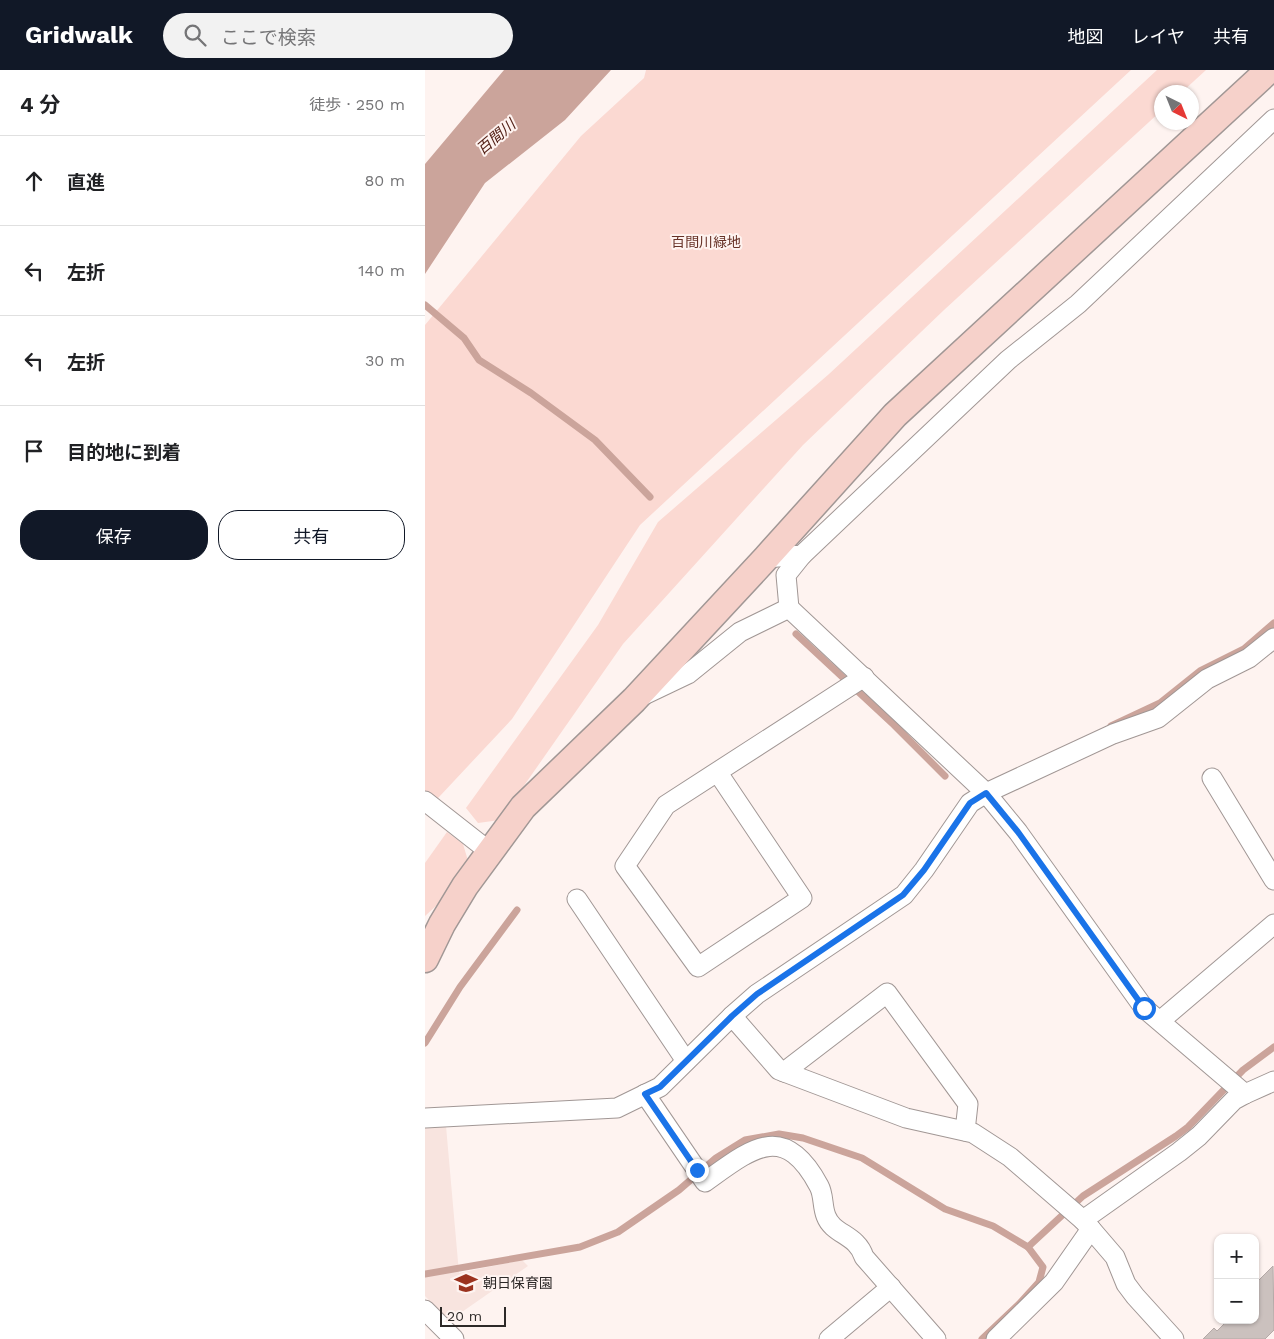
<!DOCTYPE html>
<html lang="ja">
<meta charset="utf-8">
<style>
:root{--surface:#fff;--page:#f2f2f2;--text:#202124;--muted:#757577;--line:#e0e0e0;--accent:#111827}
body{margin:0;font-family:"Work Sans","Noto Sans JP",sans-serif;background:var(--page);color:var(--text)}
.controls{position:absolute;right:15px;bottom:15px;display:grid;overflow:hidden;border-radius:10px;box-shadow:0 1px 4px #0004}
.controls button{width:45px;height:45px;display:grid;place-items:center;padding:0;border:0;border-bottom:1px solid var(--line);background:var(--surface);color:var(--text);font:25px sans-serif}
.compass{position:absolute;left:729px;top:15px;width:45px;height:45px;border-radius:50%;background:var(--surface);box-shadow:0 1px 4px #0004;rotate:137deg}
.scale{position:absolute;left:15px;bottom:12px;width:66px;box-sizing:border-box;padding-left:5px;border:2px solid #2d2928;border-top:0;font-size:14px;line-height:18px;white-space:nowrap;color:#2d2928;-webkit-text-stroke:4px #fef3f0;paint-order:stroke}
.stop{position:absolute;width:15px;height:15px;margin:-11px;border:4px solid #1a73e8;border-radius:50%;background:#fff}
.stop.end{background:#1a73e8;border-color:#fff;box-shadow:0 1px 5px #0008}
.list{margin:0;padding:0;list-style:none}
h2{display:flex;justify-content:space-between;align-items:center;height:65px;margin:0;padding:0 20px;font-size:21px}
h2 small{font-size:16px;font-weight:400;color:var(--muted)}
.list li{display:grid;grid-template-columns:32px 1fr auto;gap:15px;align-items:center;box-sizing:border-box;height:90px;padding:0 20px;border-top:1px solid var(--line)}
.list b{display:block;font-size:19px;white-space:nowrap}
.list em{font-size:16px;font-style:normal;color:var(--muted)}
.actions{display:flex;gap:10px;padding:15px 20px}
.actions a{flex:1;padding:11px 0;border:1px solid var(--accent);border-radius:20px;text-align:center;font-size:18px;color:var(--accent)}
.actions .main{background:var(--accent);color:#fff}
.icon{flex:none;width:28px;height:28px;fill:none;stroke:currentColor;stroke-width:2;stroke-linecap:round;stroke-linejoin:round}
.map{position:relative;flex:none;width:849px;height:1269px;overflow:hidden}
header{display:flex;align-items:center;gap:30px;box-sizing:border-box;height:70px;padding:0 25px;background:var(--accent);color:#fff}
header strong{font-size:24px}
nav{display:flex;gap:28px;margin-inline-start:auto;font-size:18px}
.search{width:350px;height:45px;background:var(--page);display:flex;align-items:center;gap:12px;box-sizing:border-box;padding:0 18px;border-radius:28px;color:var(--muted);font-size:19px}
main{display:flex}
aside{flex:1;background:var(--surface)}
.map>svg:first-child{display:block}
.built{fill:#f8e4df}
.green{fill:#fbd9d2}
.water{fill:#cba49b}
.lines{fill:none;stroke-linecap:round;stroke-linejoin:round}
.stream{stroke:#cba49b;stroke-width:7}
.building{fill:#cbc1be;stroke:#b4a9a7}
.street-casing{stroke:#a19795;stroke-width:21}
.secondary-casing{stroke:#a19795;stroke-width:29}
.street{stroke:#fff;stroke-width:19}
.secondary{stroke:#f6d1ca;stroke-width:26}
.route{stroke:#1a73e8;stroke-width:6}
.labels{text-anchor:middle;stroke-width:4;stroke-linejoin:round;paint-order:stroke}
.park-label{font-size:14px;fill:#673227;stroke:#fef3f0}
.poi-label{font-size:14px;fill:#2d2928;stroke:#fef3f0;text-anchor:start}
.water-label{font-size:15px;font-style:italic;fill:#4f1c12;stroke:#fef3f0}
</style>
<header>
<strong>Gridwalk</strong>
<div class="search"><svg class="icon" aria-label="search" viewBox="0 0 24 24"><circle cx="10" cy="10" r="6"/><path d="M15 15l6 6"/></svg>ここで検索</div>
<nav><a>地図</a><a>レイヤ</a><a>共有</a></nav>
</header>
<main>
<aside>
<h2>4 分<small>徒歩 · 250 m</small></h2>
<ul class="list">
<li><svg class="icon" aria-label="ahead" viewBox="0 0 24 24"><path d="M12 20V5M6 11l6-6 6 6"/></svg><div><b>直進</b></div><em>80 m</em></li>
<li><svg class="icon" aria-label="left" viewBox="0 0 24 24"><path d="M17 20v-9H6M10 6l-5 5 5 5"/></svg><div><b>左折</b></div><em>140 m</em></li>
<li><svg class="icon" aria-label="left" viewBox="0 0 24 24"><path d="M17 20v-9H6M10 6l-5 5 5 5"/></svg><div><b>左折</b></div><em>30 m</em></li>
<li><svg class="icon" aria-label="arrive" viewBox="0 0 24 24"><path d="M6 21V4h12l-3 4 3 4H6"/></svg><div><b>目的地に到着</b></div></li>
</ul>
<div class="actions"><a class="main">保存</a><a>共有</a></div>
</aside>
<div class="map">
<svg width="849" height="1269" viewBox="0 0 849 1269">
<rect width="100%" height="100%" fill="#fef3f0"/>
<path class="built" d="M21,1056L34,1203L97,1190L103,1196L24,1251L0,1226V1057Z"/>
<g class="green">
<path d="M221,0H706L215,455L87,649L0,742V255L156,66L219,8Z"/>
<path d="M732,0H781L757,22H736V41L519,240L378,375L198,574L75,750L53,753L41,738L173,555L233,452L404,304Z"/>
<path d="M22,762L38,774L44,794L23,825L0,846V793Z"/>
</g>
<path class="water" d="M79,0H186L140,50L60,113L0,204V94Z"/>
<g class="lines">
<g class="stream">
<path d="M0,235L39,268L54,290L106,323L170,370L225,427"/>
<path d="M371,564L469,655L520,706"/>
<path d="M686,656L735,633L775,601L819,579L849,553"/>
<path d="M0,973L35,917L92,840"/>
<path d="M603,1177L658,1126L751,1066L763,1057L818,1000L849,977"/>
<path d="M0,1204L155,1177L193,1162L254,1120L291,1088L320,1070L354,1064L378,1068L437,1088L520,1139L568,1156L603,1177L618,1197L614,1212L594,1234L557,1269"/>
</g>
</g>
<path class="building" d="M848,1196L849,1260L840,1269H778L789,1258L792,1261L803,1250H830V1214Z"/>
<g class="lines">
<defs>
<g id="street">
<path d="M341,488L377,485L583,290L653,234L849,49"/>
<path d="M364,538L561,723L593,762L719,938L820,1024"/>
<path d="M219,625L263,604L315,562L364,538L361,505L377,485"/>
<path d="M293,703L377,828L273,897L200,796L241,735L439,607"/>
<path d="M787,708L849,810"/>
<path d="M0,731L65,782"/>
<path d="M152,829L261,991"/>
<path d="M307,946L332,924L479,825L499,800L545,733L561,723L688,664L733,648L782,609L824,588L849,568"/>
<path d="M735,951L849,854"/>
<path d="M359,1002L462,923L543,1034L540,1061"/>
<path d="M220,1024L280,1112C326,1079 359,1050 394,1116C399,1125 397,1136 401,1146C408,1165 432,1164 439,1187L511,1269"/>
<path d="M0,1048L192,1038L235,1017L307,946L354,1000L481,1048L548,1063L585,1087L658,1150"/>
<path d="M666,1159L690,1187L701,1214L710,1226L749,1269"/>
<path d="M0,1240L29,1269"/>
<path d="M404,1269L466,1217"/>
<path d="M571,1269L629,1212L666,1159L658,1150L754,1082L774,1066L809,1030L820,1024L849,1011"/>
</g>
<path id="secondary" d="M0,889L17,854L40,816L98,737L209,630L341,488L470,345L844,0"/>
</defs>
<use href="#street" class="street-casing"/>
<use href="#secondary" class="secondary-casing"/>
<use href="#street" class="street"/>
<use href="#secondary" class="secondary"/>
</g>
<g class="lines">
<path class="route" d="M272,1100L220,1024L235,1017L307,946L332,924L478,825L499,800L545,733L561,723L593,762L719,938"/>
</g>
<defs>
<symbol id="school-bare" viewBox="-9 -9 18 18"><path d="M0-5L7-2L0 1L-7-2ZM-4 1L0 2.5L4 1V4Q0 6-4 4Z" fill="#9b321e" stroke="#fef3f0" stroke-width="2.5" paint-order="stroke"/></symbol>
</defs>
<g fill-rule="evenodd">
<use href="#school-bare" x="25" y="1197" width="32" height="32"/>
</g>
<g class="labels">
<g class="park-label">
<text x="281" y="177">百間川緑地</text>
</g>
<g class="poi-label">
<text x="58" y="1218">朝日保育園</text>
</g>
<g class="water-label">
<text transform="translate(71 67) rotate(-40)" y="5">百間川</text>
</g>
</g>
</svg>
<div class="controls">
<button>+</button>
<button>−</button>
</div>
<svg class="compass" viewBox="-18 -18 36 36"><path d="M0-13l5 13h-10z" fill="#e53935"/><path d="M0 13l5-13h-10z" fill="#757577"/></svg>
<div class="scale">20 m</div>
<div class="stop" style="left:719px;top:938px"></div>
<div class="stop end" style="left:272px;top:1100px"></div>
</div>
</main>
